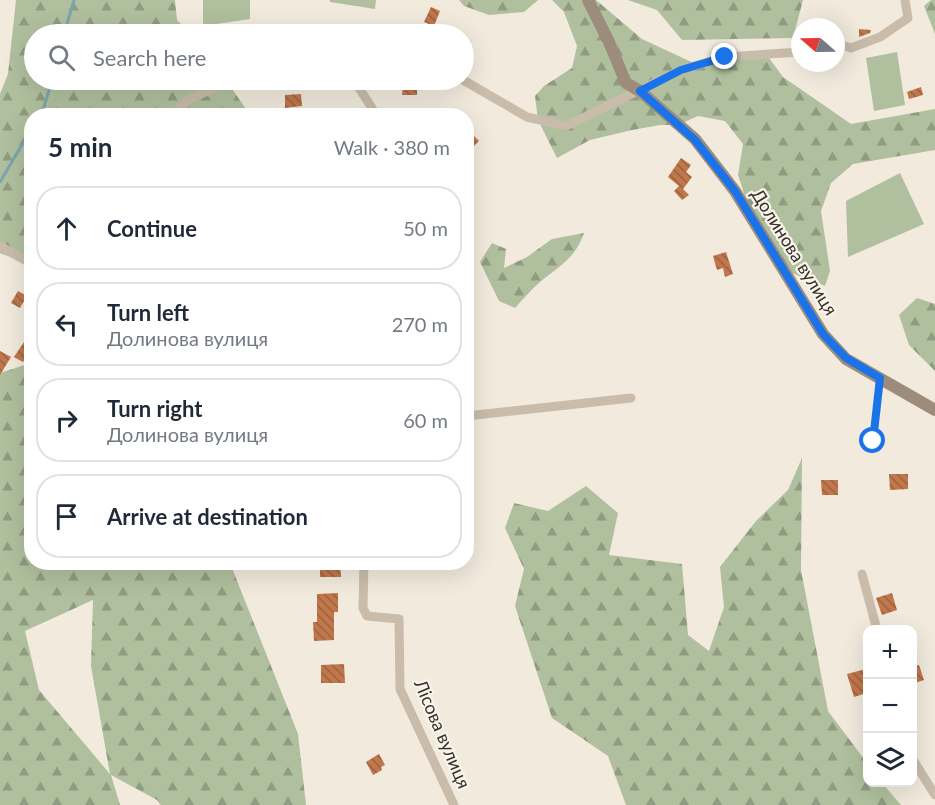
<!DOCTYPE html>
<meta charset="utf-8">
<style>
:root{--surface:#fff;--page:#f2f2f3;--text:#1f2937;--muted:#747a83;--line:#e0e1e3}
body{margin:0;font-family:Lato,sans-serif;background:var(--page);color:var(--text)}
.controls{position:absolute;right:18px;bottom:18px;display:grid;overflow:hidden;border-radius:12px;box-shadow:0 6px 24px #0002}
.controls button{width:54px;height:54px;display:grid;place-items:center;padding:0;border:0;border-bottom:2px solid var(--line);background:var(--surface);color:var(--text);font:30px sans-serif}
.compass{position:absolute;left:791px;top:18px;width:54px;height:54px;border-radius:50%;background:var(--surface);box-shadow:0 6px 24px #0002;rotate:290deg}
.stop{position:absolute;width:18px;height:18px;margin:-14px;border:4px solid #1a73e8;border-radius:50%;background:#fff}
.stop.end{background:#1a73e8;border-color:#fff;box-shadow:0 2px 6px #0008}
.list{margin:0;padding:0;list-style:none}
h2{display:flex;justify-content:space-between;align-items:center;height:78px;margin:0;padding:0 24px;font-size:26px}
h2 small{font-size:20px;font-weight:400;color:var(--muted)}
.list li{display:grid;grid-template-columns:39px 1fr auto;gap:18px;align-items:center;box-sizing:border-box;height:84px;margin:0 12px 12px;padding:0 12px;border:2px solid var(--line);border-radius:24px}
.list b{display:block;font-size:22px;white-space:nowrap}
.list p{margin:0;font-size:20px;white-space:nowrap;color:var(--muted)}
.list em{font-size:20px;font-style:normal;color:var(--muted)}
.icon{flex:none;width:33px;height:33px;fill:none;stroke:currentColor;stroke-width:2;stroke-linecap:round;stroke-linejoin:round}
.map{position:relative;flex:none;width:935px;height:805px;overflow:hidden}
.search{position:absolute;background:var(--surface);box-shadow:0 6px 24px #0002;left:24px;top:24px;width:450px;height:66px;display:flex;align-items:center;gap:15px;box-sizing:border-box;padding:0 21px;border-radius:33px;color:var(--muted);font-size:22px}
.panel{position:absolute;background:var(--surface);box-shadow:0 6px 24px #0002;left:24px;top:108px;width:450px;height:462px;border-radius:24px}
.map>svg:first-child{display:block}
.green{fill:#b0c09e}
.forest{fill:url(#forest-firs);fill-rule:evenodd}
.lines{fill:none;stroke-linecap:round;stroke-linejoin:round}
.stream{stroke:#7da5ad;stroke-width:3}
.building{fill:url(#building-back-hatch)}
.lane{stroke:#c9bcaa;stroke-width:4.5}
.street{stroke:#c9bcaa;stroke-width:9}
.secondary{stroke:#9d8c7b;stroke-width:12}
.route{stroke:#1a73e8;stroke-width:8}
.labels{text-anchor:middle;stroke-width:4.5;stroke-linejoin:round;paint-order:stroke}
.street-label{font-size:18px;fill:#372f29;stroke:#f9f4ea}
</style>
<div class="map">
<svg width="935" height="805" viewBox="0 0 935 805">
<defs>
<pattern id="forest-firs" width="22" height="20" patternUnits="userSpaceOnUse" patternTransform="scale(1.5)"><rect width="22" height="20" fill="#b0c09e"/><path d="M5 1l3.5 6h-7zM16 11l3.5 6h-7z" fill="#909c81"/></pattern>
<pattern id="building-back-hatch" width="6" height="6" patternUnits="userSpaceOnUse" patternTransform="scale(1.5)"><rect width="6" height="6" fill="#c1774c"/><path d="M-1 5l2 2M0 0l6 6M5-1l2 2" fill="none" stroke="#9e623f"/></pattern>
</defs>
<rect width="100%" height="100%" fill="#f1eadd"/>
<g class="green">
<path d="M203,0H250V19L203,26Z"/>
<path d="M330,0H376L375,9L330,2Z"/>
<path d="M897,52L905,105L874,111L866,58Z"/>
<path d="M900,173L924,224L848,257L846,201Z"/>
</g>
<g class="forest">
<path d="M16,0H175L177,20L191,34H34V80H226L250,115L32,116L31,265L0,253V94L8,74Z"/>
<path d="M459,0H538L524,12L489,15L464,6Z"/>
<path d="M552,0H596L642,39L698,65L766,54L783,77L851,124L935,109V150L853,164L831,183L821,211L830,271L825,286L782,269L755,226L738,175L743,144L725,121L698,116L678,125H660L632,130L590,140L557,158L538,120L535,96L544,86L572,68L577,46L564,12Z"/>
<path d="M628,0H803L793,38L682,40L657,10Z"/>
<path d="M931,0H935V34L924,6Z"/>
<path d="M584,233C576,257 560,266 541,281C532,289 523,299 515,308L499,301L480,262L492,243L506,249L504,268L527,257L552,239Z"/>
<path d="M917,298L935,304V371L909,345L899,315Z"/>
<path d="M31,363L32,562L230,563L298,734L306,805H161L157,800L111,775L120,805H0V373ZM93,600L91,666L110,774L39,690L25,631Z"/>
<path d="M802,458L801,570L828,711L867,763L868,782L882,783L901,805H626L608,756L552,718L515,606L524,569L505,528L514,503L548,511L586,486L618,513L609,555L682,564L688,635L709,651L724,607L720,567L756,521L788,490Z"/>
</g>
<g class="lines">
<g class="stream">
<path d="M64,34L74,0"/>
<path d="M39,116L44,107L52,80"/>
<path d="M0,182L32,128"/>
</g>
</g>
<g class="building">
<path d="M431,7L440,11L434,26L424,22Z"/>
<path d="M859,29L871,30L870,33L859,37Z"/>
<path d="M403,85L417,86V95H402Z"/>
<path d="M921,87L923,95L909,99L907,92Z"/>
<path d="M301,94L302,106L285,108V95Z"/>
<path d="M466,128L479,141L471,149L466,145Z"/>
<path d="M681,158L691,165L686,172L692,177L683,189L689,195L682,200L674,191L679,186L668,177Z"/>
<path d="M726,252L733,274L725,277L723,268L717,270L713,256Z"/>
<path d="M18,291L27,296L20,308L11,303Z"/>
<path d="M32,330V349L23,362L14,357Z"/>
<path d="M0,351L11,357L0,375Z"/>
<path d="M889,474H908V489L890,490Z"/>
<path d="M821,480H838V495H822Z"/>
<path d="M320,562H340L341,577H320Z"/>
<path d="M338,593V612H334V640L314,641L313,622H317V594Z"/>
<path d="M892,593L897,610L882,615L876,598Z"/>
<path d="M344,664L345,683H321V665Z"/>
<path d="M919,665L924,680L912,684V667Z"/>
<path d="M866,669L867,693L854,697L847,674Z"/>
<path d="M379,754L385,765L381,767L382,770L373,775L366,762Z"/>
</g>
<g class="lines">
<path class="lane" d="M873,441L880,382"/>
<g class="street">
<path d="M836,43L851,48L880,37L908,18L905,0"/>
<path d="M354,80L377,116"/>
<path d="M463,80L527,117L566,126L681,70L725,57L800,52"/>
<path d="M171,116L188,100L231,80"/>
<path d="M0,246L32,264"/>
<path d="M466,416L631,398"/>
<path d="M364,562L363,608L367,616L399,619L400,689L454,805"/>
<path d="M862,574L877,630"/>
<path d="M912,758L935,795"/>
</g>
<path class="secondary" d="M588,0L609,42L626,83L640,91L695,139L735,191L823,334L846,359L935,410"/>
</g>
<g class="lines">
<path class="route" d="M725,57L681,70L640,91L695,140L735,191L823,334L846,358L880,378L873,441"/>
</g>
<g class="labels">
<g class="street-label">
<text transform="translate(794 252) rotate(58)" y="6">Долинова вулиця</text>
<text transform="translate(442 734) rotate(67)" y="6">Лісова вулиця</text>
</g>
</g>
</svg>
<div class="controls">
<button>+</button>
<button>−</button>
<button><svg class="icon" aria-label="layers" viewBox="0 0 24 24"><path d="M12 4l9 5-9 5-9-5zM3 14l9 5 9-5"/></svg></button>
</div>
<svg class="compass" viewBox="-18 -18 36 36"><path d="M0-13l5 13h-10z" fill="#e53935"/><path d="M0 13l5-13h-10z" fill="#747a83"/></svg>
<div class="stop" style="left:873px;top:441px"></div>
<div class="stop end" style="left:725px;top:57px"></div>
<div class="search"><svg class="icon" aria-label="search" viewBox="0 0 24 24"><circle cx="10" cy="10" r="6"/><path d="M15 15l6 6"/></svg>Search here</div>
<section class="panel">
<h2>5 min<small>Walk · 380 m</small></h2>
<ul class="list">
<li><svg class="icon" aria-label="ahead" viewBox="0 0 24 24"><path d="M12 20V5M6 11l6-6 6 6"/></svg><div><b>Continue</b></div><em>50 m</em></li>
<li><svg class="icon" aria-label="left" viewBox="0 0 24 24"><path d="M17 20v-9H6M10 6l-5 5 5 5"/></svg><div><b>Turn left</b><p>Долинова вулиця</p></div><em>270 m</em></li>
<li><svg class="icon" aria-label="right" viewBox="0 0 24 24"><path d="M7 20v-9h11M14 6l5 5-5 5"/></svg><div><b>Turn right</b><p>Долинова вулиця</p></div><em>60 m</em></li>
<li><svg class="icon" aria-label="arrive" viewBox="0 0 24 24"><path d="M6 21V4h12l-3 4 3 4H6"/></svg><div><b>Arrive at destination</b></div></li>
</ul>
</section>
</div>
